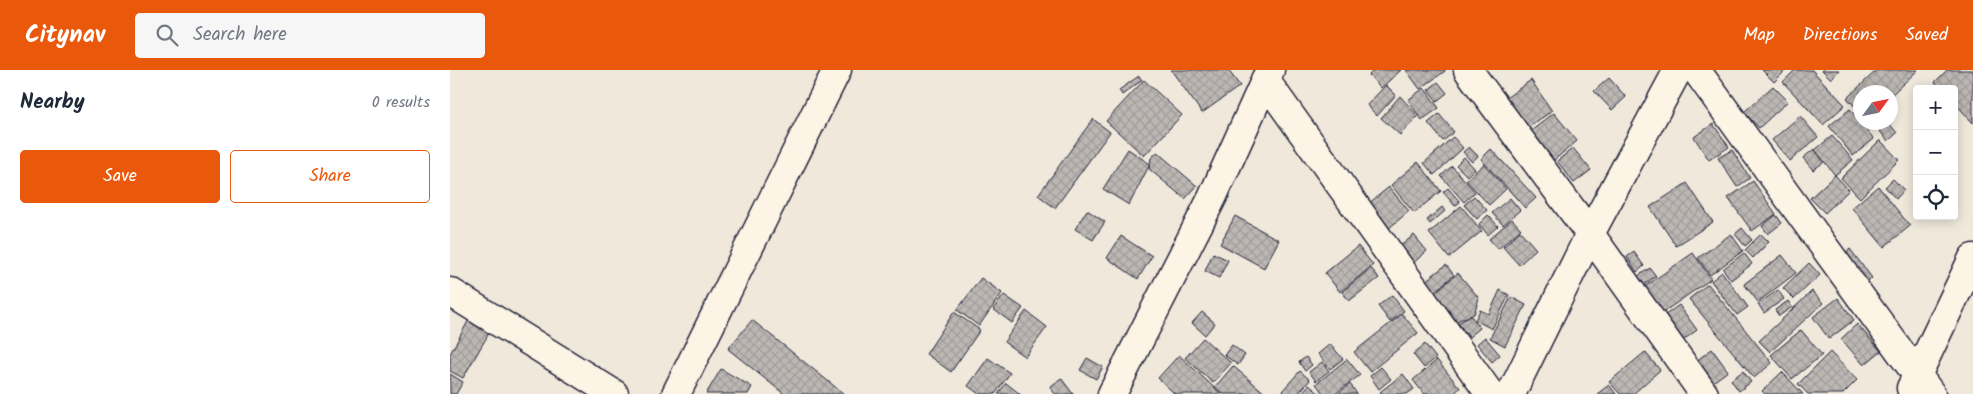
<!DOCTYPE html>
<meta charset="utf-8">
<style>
:root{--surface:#fff;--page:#f6f6f7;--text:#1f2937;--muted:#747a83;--line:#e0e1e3;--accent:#ea580c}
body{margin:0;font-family:Kalam,sans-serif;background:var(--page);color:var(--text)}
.controls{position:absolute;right:15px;top:15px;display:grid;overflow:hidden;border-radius:5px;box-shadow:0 2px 12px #0003}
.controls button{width:45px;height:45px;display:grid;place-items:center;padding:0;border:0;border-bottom:1px solid var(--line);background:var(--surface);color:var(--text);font:25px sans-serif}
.compass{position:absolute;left:1403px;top:15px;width:45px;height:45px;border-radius:50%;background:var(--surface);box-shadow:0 2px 12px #0003;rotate:57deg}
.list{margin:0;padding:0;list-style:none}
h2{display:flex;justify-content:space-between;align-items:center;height:65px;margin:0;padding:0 20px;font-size:21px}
h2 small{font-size:16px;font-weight:400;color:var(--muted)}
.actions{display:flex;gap:10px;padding:15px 20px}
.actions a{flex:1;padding:11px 0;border:1px solid var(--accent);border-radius:5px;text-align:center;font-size:18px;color:var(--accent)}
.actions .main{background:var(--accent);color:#fff}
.icon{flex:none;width:28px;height:28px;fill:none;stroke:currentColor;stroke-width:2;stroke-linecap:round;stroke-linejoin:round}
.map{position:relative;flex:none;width:1523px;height:324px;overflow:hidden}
header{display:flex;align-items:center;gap:30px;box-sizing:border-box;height:70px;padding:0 25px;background:var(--accent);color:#fff}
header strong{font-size:24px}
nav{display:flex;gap:28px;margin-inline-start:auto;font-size:18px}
.search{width:350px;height:45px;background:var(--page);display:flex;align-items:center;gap:12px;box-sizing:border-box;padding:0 18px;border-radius:5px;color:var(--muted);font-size:19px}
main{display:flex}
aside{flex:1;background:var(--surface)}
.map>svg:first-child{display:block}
.building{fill:url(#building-cross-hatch);stroke:#22223b}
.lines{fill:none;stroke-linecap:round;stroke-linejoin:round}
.street-casing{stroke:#22223b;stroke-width:31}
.street{stroke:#fcf5e5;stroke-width:28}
</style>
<header>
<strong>Citynav</strong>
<div class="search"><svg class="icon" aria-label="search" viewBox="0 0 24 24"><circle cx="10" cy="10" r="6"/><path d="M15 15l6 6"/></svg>Search here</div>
<nav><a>Map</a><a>Directions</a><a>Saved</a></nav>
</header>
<main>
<aside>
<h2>Nearby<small>0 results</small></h2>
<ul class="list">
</ul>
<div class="actions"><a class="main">Save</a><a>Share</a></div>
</aside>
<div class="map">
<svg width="1523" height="324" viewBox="0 0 1523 324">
<defs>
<pattern id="building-cross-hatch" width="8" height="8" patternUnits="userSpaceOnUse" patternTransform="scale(1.25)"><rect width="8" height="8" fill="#bcb7b3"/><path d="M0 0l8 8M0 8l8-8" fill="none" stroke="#a19d9b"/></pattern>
</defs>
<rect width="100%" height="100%" fill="#efe8db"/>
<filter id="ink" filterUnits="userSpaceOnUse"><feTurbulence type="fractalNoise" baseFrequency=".02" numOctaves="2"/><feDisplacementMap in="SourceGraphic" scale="10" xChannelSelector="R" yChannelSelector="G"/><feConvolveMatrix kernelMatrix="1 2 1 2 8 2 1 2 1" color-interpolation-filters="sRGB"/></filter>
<g filter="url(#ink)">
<g class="building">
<path d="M721,0H778L790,16L752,43Z"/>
<path d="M924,0H951L931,18L919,5Z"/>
<path d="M956,0H995V1L970,19Z"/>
<path d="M1312,0H1336L1324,12Z"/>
<path d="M1345,0H1362L1395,35L1373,55L1333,12Z"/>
<path d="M1372,0H1389L1381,9Z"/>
<path d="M1427,0H1468L1440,26V22H1410V42L1397,28Z"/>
<path d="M1497,0H1523V53L1504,32V19H1491L1485,12Z"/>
<path d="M689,6L692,10L672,25L669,20Z"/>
<path d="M1159,8L1176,27L1162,40L1144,21Z"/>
<path d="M694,10L732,45L694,86L656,51Z"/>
<path d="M1081,10L1102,41L1077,58L1056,28Z"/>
<path d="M988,12L997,23L987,31L978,20Z"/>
<path d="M936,15L946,25L927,46L917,35Z"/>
<path d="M1323,16L1338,31L1309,58L1294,42Z"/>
<path d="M974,18L989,38L972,50L958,30Z"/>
<path d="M950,26L968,46L950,65L931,48Z"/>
<path d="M1400,39L1424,69L1403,86L1379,56Z"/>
<path d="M1104,43L1127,71L1104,90L1081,61Z"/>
<path d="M989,44L1004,62L993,71L978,53Z"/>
<path d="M1350,46L1368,67L1340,91L1322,70Z"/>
<path d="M643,49L660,62L605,138L588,125Z"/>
<path d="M1436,52H1438L1447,63L1438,71L1428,59Z"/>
<path d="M1263,54L1279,77L1259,90L1244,67Z"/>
<path d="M1382,66L1403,90L1385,105L1365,80Z"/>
<path d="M1003,67L1013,78L984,105L974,93Z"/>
<path d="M1430,70L1449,90L1410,128L1391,108Z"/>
<path d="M1019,77L1028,86L1022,92L1013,82Z"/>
<path d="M1123,78L1141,100L1124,113L1107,91Z"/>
<path d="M678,79L700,94L679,135L653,119Z"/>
<path d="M1041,79L1086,128L1075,138L1031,89Z"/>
<path d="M1364,79L1374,92L1363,100L1353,88Z"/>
<path d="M1282,80L1300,108L1287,117L1268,88Z"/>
<path d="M707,82L747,116L735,129L699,99L701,88Z"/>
<path d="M1014,87L1025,99L1017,106L1006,95Z"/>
<path d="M968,92L991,121L964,143L941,115Z"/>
<path d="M1034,94L1056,119L1039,135L1016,110Z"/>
<path d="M1002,96L1025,122L1014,132L991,106Z"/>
<path d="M1385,105L1399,120L1375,143L1360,128Z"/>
<path d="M1443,109L1454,120L1446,129L1435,117Z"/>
<path d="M1303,111L1326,144L1302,161L1278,128Z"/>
<path d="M1237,113L1263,152L1226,176L1200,137Z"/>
<path d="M1428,116L1460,156L1434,177L1402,138Z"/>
<path d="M939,117L959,141L938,159L918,134Z"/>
<path d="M998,118L1010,132L1005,136L993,122Z"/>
<path d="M1024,126L1037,140L1027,149L1014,135Z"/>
<path d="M1060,128L1070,140L1053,155L1042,143Z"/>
<path d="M1011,136L1032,161L999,188L979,163Z"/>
<path d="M992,137L995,141L980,154L977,150Z"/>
<path d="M637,140L655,152L643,170L625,159Z"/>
<path d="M1038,145L1048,156L1038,165L1029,154Z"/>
<path d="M1326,145L1332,153L1318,164L1312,156Z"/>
<path d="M785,146L829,170L814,198L770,174Z"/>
<path d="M1062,149L1071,159L1048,179L1039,169Z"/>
<path d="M1292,158L1302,170L1295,176L1285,164Z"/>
<path d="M1070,161L1086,179L1069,195L1053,177Z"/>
<path d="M1281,164L1293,181L1260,205L1248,188Z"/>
<path d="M1311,164L1319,172L1303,188L1295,180Z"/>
<path d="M964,165L977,181L962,194L949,177Z"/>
<path d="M671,166L702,186L688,209L657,188Z"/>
<path d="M908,176L923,195L890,222L875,203Z"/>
<path d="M1400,179L1422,208L1416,212L1394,184Z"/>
<path d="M1184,182L1194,196L1187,202L1177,187Z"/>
<path d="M763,183L778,190L769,208L755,201Z"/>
<path d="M1243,183L1261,209L1212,243L1194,217Z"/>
<path d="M1294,183L1302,194L1281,210L1273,199Z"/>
<path d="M1332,185L1346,203L1308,232L1294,214Z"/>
<path d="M1359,193L1370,205L1344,229L1333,218Z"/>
<path d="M996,195L1004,205L984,222L975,211Z"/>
<path d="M921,198L929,208L899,231L892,222Z"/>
<path d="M1200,198L1206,206L1191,217L1185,208Z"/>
<path d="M1272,202L1298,237L1287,245L1261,211Z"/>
<path d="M1008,203L1029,228L1024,244L1007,251L984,223Z"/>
<path d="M531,208L552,223L529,256L507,240Z"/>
<path d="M1258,214L1322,293L1304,308L1239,229Z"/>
<path d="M1050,220L1059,225L1042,259L1025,250L1030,240L1039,244Z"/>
<path d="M1328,220L1334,229L1314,243L1308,234Z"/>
<path d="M1362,221L1373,233L1320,282L1309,271Z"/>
<path d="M554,225L573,238L562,253L543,239Z"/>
<path d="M942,225L954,241L940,252L928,236Z"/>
<path d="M1061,227L1076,235L1055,276L1040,268Z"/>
<path d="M1388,228L1404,250L1379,269L1363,247Z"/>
<path d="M1338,231L1342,237L1329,246L1325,240Z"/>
<path d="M1229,235L1247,260L1232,271L1214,246Z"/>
<path d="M576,241L597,257L575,287L554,272Z"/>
<path d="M504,242L530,260L501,302L476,284Z"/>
<path d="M752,242L765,253L755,265L742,253Z"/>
<path d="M952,244L968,263L920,302L904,282Z"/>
<path d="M21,246L42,258L13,308L0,301V284Z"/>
<path d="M1021,246L1030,258L1019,267L1008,253Z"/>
<path d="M302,250L394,324H334L278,279Z"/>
<path d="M1407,254L1431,281L1414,295L1391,269Z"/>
<path d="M1351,260L1372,285L1342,309L1321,285Z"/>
<path d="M1035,267L1050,285L1042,292L1027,274Z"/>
<path d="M753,268L781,293L763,313L735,288Z"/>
<path d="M880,274L893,289L880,299L868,284Z"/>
<path d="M975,274L986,288L974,298L963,284Z"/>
<path d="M782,275L795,285L788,295L774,285Z"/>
<path d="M1262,279L1278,301L1263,312L1246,291Z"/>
<path d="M1195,282L1210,300L1183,324H1170L1159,312Z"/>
<path d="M1380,282L1407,310L1393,324H1358L1348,314Z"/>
<path d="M729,285L771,324H725L708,308Z"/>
<path d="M856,287L862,295L855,301L849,292Z"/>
<path d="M538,288L560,303L545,324H529L518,316Z"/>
<path d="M637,288L653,297L646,309L630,300Z"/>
<path d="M897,289L910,305L885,324H874L866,314Z"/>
<path d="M987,290L1010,318L1003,324H974L963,310Z"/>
<path d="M872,292L879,301L866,311L859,302Z"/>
<path d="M783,296L816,324H773L765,317Z"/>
<path d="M931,297L941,309L929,319L920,306Z"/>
<path d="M271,299L302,317L298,324H256Z"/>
<path d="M850,301L860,310L848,324H835L832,321Z"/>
<path d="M1293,301L1301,312L1289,321L1281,310Z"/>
<path d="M1332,302L1353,324H1315L1312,321Z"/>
<path d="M0,304L13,312L6,324H0Z"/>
<path d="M953,304L964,319L957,324H932L930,322Z"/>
<path d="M611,308L623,324H605L600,317Z"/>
<path d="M556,313L570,324H548Z"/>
<path d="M900,314L907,324H888Z"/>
<path d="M859,315L870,324H851Z"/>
<path d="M1159,315L1166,324H1147Z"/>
</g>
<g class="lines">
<defs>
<g id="street">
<path d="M1018,0L1140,164L1254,324"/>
<path d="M1246,0L1481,324"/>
<path d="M815,10L1040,324"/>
<path d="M0,222L164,324"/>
<path d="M1461,318L1523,188"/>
<path d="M226,324L387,0"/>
<path d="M662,324L762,128L820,0"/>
<path d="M1061,324L1140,164L1228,0"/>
</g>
</defs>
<use href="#street" class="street-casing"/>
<use href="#street" class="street"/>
</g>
</g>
</svg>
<div class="controls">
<button>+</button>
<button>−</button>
<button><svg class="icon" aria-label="locate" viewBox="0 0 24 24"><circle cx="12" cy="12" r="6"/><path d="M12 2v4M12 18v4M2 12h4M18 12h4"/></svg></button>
</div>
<svg class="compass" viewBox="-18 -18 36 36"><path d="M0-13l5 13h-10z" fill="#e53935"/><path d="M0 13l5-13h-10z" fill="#747a83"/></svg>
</div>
</main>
